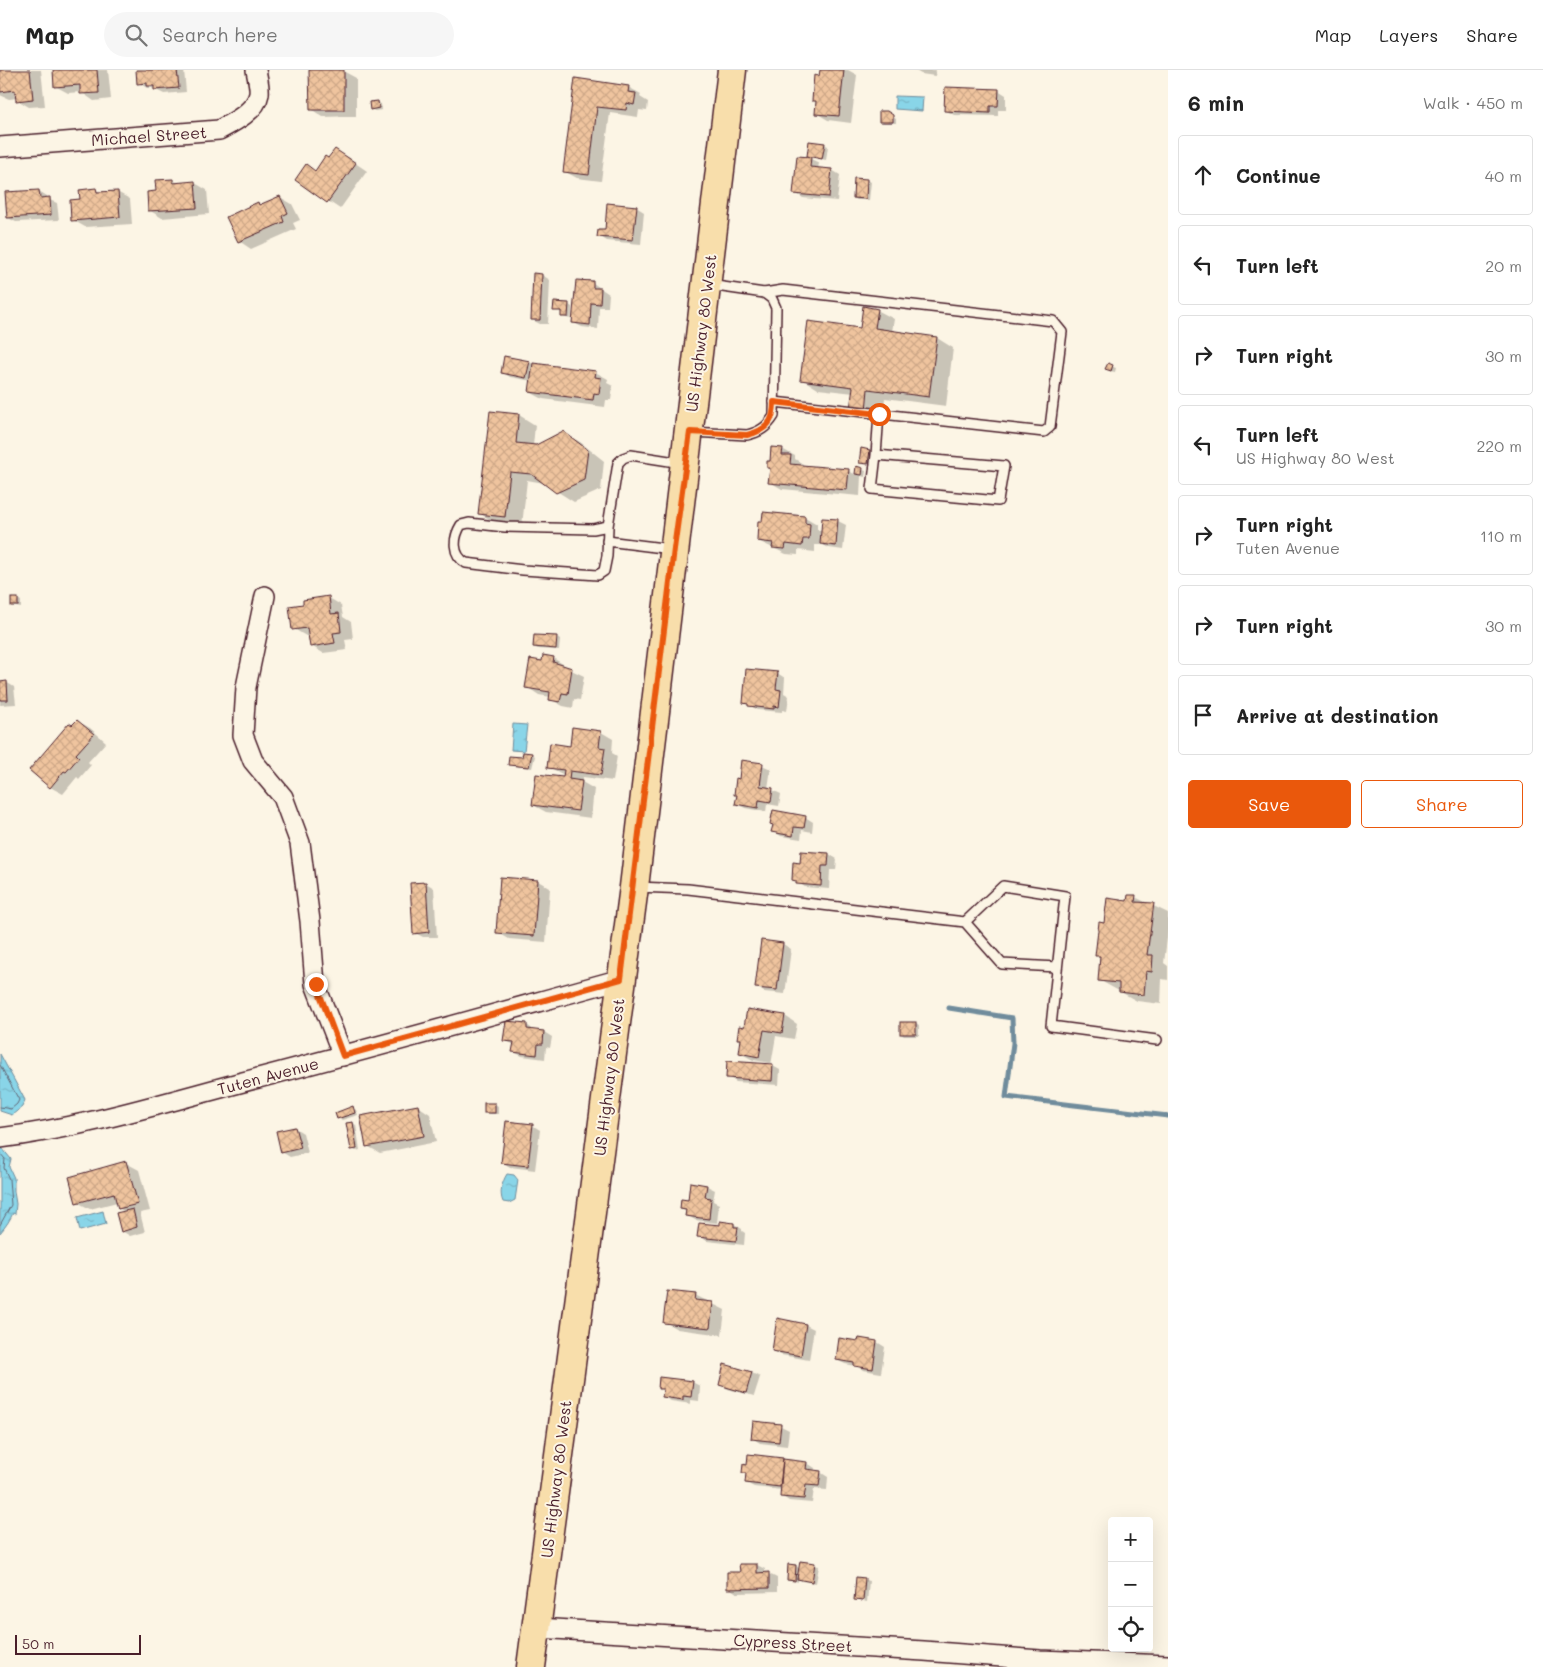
<!DOCTYPE html>
<meta charset="utf-8">
<style>
:root{--surface:#fff;--page:#f6f6f6;--text:#222;--muted:#767676;--line:#e0e0e0;--accent:#ea580c}
body{margin:0;font-family:Mali,sans-serif;background:var(--page);color:var(--text)}
.controls{position:absolute;right:15px;bottom:15px;display:grid;overflow:hidden;border-radius:5px;box-shadow:0 5px 20px #0002}
.controls button{width:45px;height:45px;display:grid;place-items:center;padding:0;border:0;border-bottom:1px solid var(--line);background:var(--surface);color:var(--text);font:25px sans-serif}
.scale{position:absolute;left:15px;bottom:12px;width:126px;box-sizing:border-box;padding-left:5px;border:2px solid #4a1f2b;border-top:0;font-size:14px;line-height:18px;white-space:nowrap;color:#4a1f2b;-webkit-text-stroke:4px #fcf5e5;paint-order:stroke}
.stop{position:absolute;width:15px;height:15px;margin:-11px;border:4px solid #ea580c;border-radius:50%;background:#fff}
.stop.end{background:#ea580c;border-color:#fff;box-shadow:0 1px 5px #0008}
.list{margin:0;padding:0;list-style:none}
h2{display:flex;justify-content:space-between;align-items:center;height:65px;margin:0;padding:0 20px;font-size:21px}
h2 small{font-size:16px;font-weight:400;color:var(--muted)}
.list li{display:grid;grid-template-columns:32px 1fr auto;gap:15px;align-items:center;box-sizing:border-box;height:80px;margin:0 10px 10px;padding:0 10px;border:1px solid var(--line);border-radius:5px}
.list b{display:block;font-size:19px;white-space:nowrap}
.list p{margin:0;font-size:16px;white-space:nowrap;color:var(--muted)}
.list em{font-size:16px;font-style:normal;color:var(--muted)}
.actions{display:flex;gap:10px;padding:15px 20px}
.actions a{flex:1;padding:11px 0;border:1px solid var(--accent);border-radius:5px;text-align:center;font-size:18px;color:var(--accent)}
.actions .main{background:var(--accent);color:#fff}
.icon{flex:none;width:28px;height:28px;fill:none;stroke:currentColor;stroke-width:2;stroke-linecap:round;stroke-linejoin:round}
.map{position:relative;flex:none;width:1168px;height:1597px;overflow:hidden}
header{display:flex;align-items:center;gap:30px;box-sizing:border-box;height:70px;padding:0 25px;background:var(--surface);border-bottom:1px solid var(--line)}
header strong{font-size:24px}
nav{display:flex;gap:28px;margin-inline-start:auto;font-size:18px}
.search{width:350px;height:45px;background:var(--page);display:flex;align-items:center;gap:12px;box-sizing:border-box;padding:0 18px;border-radius:28px;color:var(--muted);font-size:19px}
main{display:flex}
aside{flex:1;background:var(--surface)}
.map>svg:first-child{display:block}
.water{fill:url(#water-ripples);stroke:#708c9c}
.shadow{fill:#0003}
.lines{fill:none;stroke-linecap:round;stroke-linejoin:round}
.shore{stroke:#636877;stroke-width:1}
.stream{stroke:#708c9c;stroke-width:5}
.building{fill:url(#building-cross-hatch);stroke:#4a1f2b}
.lane-casing{stroke:#4a1f2b;stroke-width:12}
.street-casing{stroke:#4a1f2b;stroke-width:22}
.primary-casing{stroke:#4a1f2b;stroke-width:31}
.lane{stroke:#fcf5e5;stroke-width:9}
.street{stroke:#fcf5e5;stroke-width:19}
.primary{stroke:#f8deab;stroke-width:28}
.route{stroke:#ea580c;stroke-width:6}
.labels{text-anchor:middle;stroke-width:4;stroke-linejoin:round;paint-order:stroke}
.street-label{font-size:16px;fill:#4a1f2b;stroke:#fcf5e5}
</style>
<header>
<strong>Map</strong>
<div class="search"><svg class="icon" aria-label="search" viewBox="0 0 24 24"><circle cx="10" cy="10" r="6"/><path d="M15 15l6 6"/></svg>Search here</div>
<nav><a>Map</a><a>Layers</a><a>Share</a></nav>
</header>
<main>
<div class="map">
<svg width="1168" height="1597" viewBox="0 0 1168 1597">
<defs>
<pattern id="water-ripples" width="26" height="14" patternUnits="userSpaceOnUse" patternTransform="scale(1.25)"><rect width="26" height="14" fill="#89d5e8"/><path d="M2 4q2-2 4 0t4 0M15 11q2-2 4 0t4 0" fill="none" stroke="#78b6c7"/></pattern>
<pattern id="building-cross-hatch" width="8" height="8" patternUnits="userSpaceOnUse" patternTransform="scale(1.25)"><rect width="8" height="8" fill="#efc49e"/><path d="M0 0l8 8M0 8l8-8" fill="none" stroke="#cea888"/></pattern>
</defs>
<rect width="100%" height="100%" fill="#fcf5e5"/>
<filter id="ink" filterUnits="userSpaceOnUse"><feTurbulence type="fractalNoise" baseFrequency=".02" numOctaves="2"/><feDisplacementMap in="SourceGraphic" scale="10" xChannelSelector="R" yChannelSelector="G"/><feConvolveMatrix kernelMatrix="1 2 1 2 8 2 1 2 1" color-interpolation-filters="sRGB"/></filter>
<g filter="url(#ink)">
<g class="water">
<path d="M895,26L923,27L922,41L895,39Z"/>
<path d="M513,654L527,655L524,681L511,680Z"/>
<path d="M0,984L25,1030L22,1037L12,1045L0,1041Z"/>
<path d="M0,1078H2L11,1089L9,1097L14,1108V1121L16,1134L15,1144L13,1143C10,1150 6,1156 0,1163Z"/>
<path d="M507,1104L514,1105L518,1110L515,1130L509,1133L503,1132C499,1123 502,1112 507,1104Z"/>
<path d="M103,1141L106,1154L80,1161L77,1148Z"/>
</g>
<g class="shadow">
<path d="M0,0H41L45,36L29,37L17,30V28L9,29L0,25Z"/>
<path d="M54,0H108L111,29L94,31L81,22L68,23L55,16Z"/>
<path d="M137,0H184L186,22L164,24L152,18H147L139,13Z"/>
<path d="M821,0H848L857,5L851,53L828,50L816,43L817,33L813,30Z"/>
<path d="M914,0H936L935,6L921,4Z"/>
<path d="M343,1L356,8V46L323,47L311,39Z"/>
<path d="M576,10L628,17L641,24L640,27L648,32L647,41L639,40L638,47L610,43L601,111L577,108L564,101Z"/>
<path d="M998,20L1006,25V40H998V46L954,45L945,40Z"/>
<path d="M377,32L381,34L382,40L375,41L371,39Z"/>
<path d="M890,44L896,49V53H883L880,51Z"/>
<path d="M824,74L828,76L826,90L808,86Z"/>
<path d="M336,80L367,101L340,139L296,110L316,101L329,89Z"/>
<path d="M811,89L819,93L818,99L832,100L840,105L837,131L803,128L795,123Z"/>
<path d="M855,109L867,110L871,112L869,130H857L854,128Z"/>
<path d="M173,110L179,114L195,113L207,120L209,144L162,148L149,140L157,122Z"/>
<path d="M96,120L102,123L117,122L130,129L132,154L85,157L73,150L82,131Z"/>
<path d="M39,121L47,126V129L57,133L59,150L16,152L8,148Z"/>
<path d="M280,127L292,134L300,150L293,153L296,159L251,179L239,171L258,134L261,135Z"/>
<path d="M636,137L644,142L641,174L607,171L599,166Z"/>
<path d="M542,205L550,210L548,254H540L532,250Z"/>
<path d="M593,213L609,224L608,237H599L598,259L582,257L574,253Z"/>
<path d="M568,234L572,237L571,249L566,248L562,246L563,242L555,240Z"/>
<path d="M877,240L894,249L892,262L937,268L953,278L946,336L885,328L882,349L868,348L852,338L854,323L818,319L802,309L861,259Z"/>
<path d="M529,292L533,294L595,302L608,309L607,313L613,316L611,330H606L605,337L543,329L530,322L532,311L510,307L502,302Z"/>
<path d="M1108,295L1116,298L1115,302L1110,301Z"/>
<path d="M519,345L535,355L533,376H536L563,363L580,372L604,391L601,420L574,432L544,413L527,410L522,456L496,453L479,443Z"/>
<path d="M782,379L795,386V389L803,394V396L849,401L856,405L857,398L866,401L865,407L861,406L860,426L782,419L770,412L771,399L768,397Z"/>
<path d="M870,381L873,383L871,395L860,392Z"/>
<path d="M805,447L817,454V459L822,462L838,451L846,455L843,480L829,478L821,474V475H815V482L798,480V485L786,484L758,471Z"/>
<path d="M329,528L341,535L343,547L351,552L353,569L345,570L347,580L323,583L311,576L309,566H306L294,559L305,535Z"/>
<path d="M18,529L21,531V538L12,536Z"/>
<path d="M556,567L560,570L559,580L538,579L534,577Z"/>
<path d="M553,588L566,596L565,597L584,606L580,630L574,629L573,638L563,636L550,629L551,627L539,625L527,617L543,593Z"/>
<path d="M777,603L785,608L784,623L789,626L787,641L782,640V642L758,640L744,632Z"/>
<path d="M6,612L14,617L16,634L0,635V613Z"/>
<path d="M77,651L90,658L106,672L88,692L91,695L79,709L77,707L63,724L50,717L73,657Z"/>
<path d="M573,659L601,662L613,669L612,683L617,686L613,711L583,707L582,712L594,719L591,748L546,742L533,735L564,709V705L549,697L571,677Z"/>
<path d="M532,684L535,686L532,698L513,696L509,694Z"/>
<path d="M762,695L771,699L768,718L781,724L779,736L767,734L766,742L745,738L737,734L740,710Z"/>
<path d="M805,747L813,752L812,762L802,760L801,769L781,766L773,761Z"/>
<path d="M829,784L837,789L836,800H830L829,819L805,817L793,810L801,794Z"/>
<path d="M501,808L538,811L550,818L546,872L509,869L497,862Z"/>
<path d="M426,813L434,818L437,867H423L415,863Z"/>
<path d="M1135,827L1168,843V860L1164,893L1168,896V910L1162,909L1161,934L1137,931L1099,910L1101,888L1096,885L1106,854Z"/>
<path d="M783,874L791,879L785,924L764,922L756,917Z"/>
<path d="M785,946L797,954L794,969L776,966L771,995L780,1000L779,1015L736,1012L728,1007L771,995V993L753,990L740,983L742,971L738,968L745,958Z"/>
<path d="M916,953L919,955V966H904L901,964Z"/>
<path d="M527,955L535,961L544,962L552,967L550,978L546,977L545,989L522,986L514,982L515,975L504,970Z"/>
<path d="M495,1034L498,1036V1044H489L485,1042Z"/>
<path d="M418,1036L430,1044L436,1072L380,1083L367,1076Z"/>
<path d="M353,1038L356,1040L358,1045L342,1050L338,1048Z"/>
<path d="M353,1053L356,1055L360,1080L356,1081L352,1079Z"/>
<path d="M532,1055L540,1060L535,1100L510,1097L502,1092Z"/>
<path d="M295,1058L303,1063L308,1083L290,1087L282,1082L277,1062Z"/>
<path d="M126,1093L139,1100L150,1141L140,1143L145,1162L130,1166L122,1161L125,1142L119,1138L117,1132L90,1139L77,1132Z"/>
<path d="M707,1116L715,1120L713,1131L719,1134L717,1153L695,1150L687,1145V1142L681,1139Z"/>
<path d="M734,1154L742,1159V1161L745,1163L744,1175L707,1171L699,1166L721,1156Z"/>
<path d="M695,1225L725,1240L722,1265L677,1259L665,1252Z"/>
<path d="M778,1250L806,1255L814,1259L809,1290L781,1285L773,1281Z"/>
<path d="M859,1272H877L885,1277L881,1303L863,1300L856,1296L845,1294L837,1290Z"/>
<path d="M752,1303L760,1307L754,1326L728,1319L720,1314Z"/>
<path d="M692,1312L700,1316L699,1331L691,1330V1334L671,1331L663,1327L664,1321L660,1318Z"/>
<path d="M781,1356L789,1360L787,1376L760,1373L752,1368Z"/>
<path d="M749,1386L807,1393L815,1398L814,1402H820L828,1407L827,1420L814,1419L812,1433L789,1431L781,1426L782,1420L754,1417L746,1413L747,1404L743,1402L748,1396Z"/>
<path d="M801,1492L819,1496L816,1513L802,1511L798,1508V1512L788,1509L796,1496L800,1499Z"/>
<path d="M757,1495L765,1499V1504H769L777,1508V1522L737,1523L729,1518L741,1503Z"/>
<path d="M857,1508L869,1511L867,1532L855,1529Z"/>
</g>
<g class="lines">
<g class="shore">
<path d="M0,995L19,1030L17,1034L11,1039L0,1037"/>
<path d="M0,1083L5,1089L4,1098L9,1109L11,1135L0,1155"/>
</g>
<path class="stream" d="M949,938L1012,948L1013,973L1006,1027L1168,1046"/>
</g>
<g class="building">
<path d="M0,0H30L33,29L16,31L15,20L0,22Z"/>
<path d="M53,0H97L99,23L80,24V15L54,17Z"/>
<path d="M136,0H177L179,18L154,20V16H147V13L137,14Z"/>
<path d="M309,0H344V40H310Z"/>
<path d="M820,0H844L839,46L815,44L816,31H812L814,5L819,6Z"/>
<path d="M575,8L629,16L628,22L636,23L634,35L627,33L626,40L597,37L589,105L563,102Z"/>
<path d="M945,17L999,19L998,36H990V43L944,41Z"/>
<path d="M378,31L379,38L370,40L369,32Z"/>
<path d="M879,41H887L893,45V52H879Z"/>
<path d="M809,71L825,73L822,89L807,86Z"/>
<path d="M335,79L356,93L327,133L295,110L306,94L315,101L325,86L328,88Z"/>
<path d="M797,86L811,87L810,97L832,99L829,127L793,124Z"/>
<path d="M854,108L867,109L866,129L853,128Z"/>
<path d="M173,109V113L195,111L197,138L148,141L147,122L156,121L155,110Z"/>
<path d="M96,118L97,122L118,121L120,147L71,151L70,130L80,129L79,120Z"/>
<path d="M39,120L40,128L50,127L51,145L7,148L5,122Z"/>
<path d="M280,126L288,143L282,146L284,152L238,172L226,147L258,132L259,135Z"/>
<path d="M607,133L637,136L633,170L597,167L598,160H605Z"/>
<path d="M533,203L542,204L540,250H531Z"/>
<path d="M576,210L593,211V218H601L600,234L591,233L590,255L572,253Z"/>
<path d="M554,232L569,233L568,247H561V241H553Z"/>
<path d="M863,236L878,239L875,258L937,267L929,327L868,319L866,341L850,339L853,317L800,310L808,251L860,258Z"/>
<path d="M504,286L530,291L526,308L501,303Z"/>
<path d="M533,293L596,301L595,307L601,308L599,324L594,323L593,330L529,322Z"/>
<path d="M1108,293L1113,295L1111,301L1105,299Z"/>
<path d="M490,341L519,344L516,373L536,375L563,361L588,380L584,410L556,423L531,404L510,402L505,447L478,444Z"/>
<path d="M771,377L783,378L782,385H791L790,394L849,399L847,420L768,413L770,398H767V391H770Z"/>
<path d="M861,378L870,380L868,394L859,393Z"/>
<path d="M856,396L863,398L862,405L855,404Z"/>
<path d="M763,442L805,446V453L810,454L809,469H803L802,476L786,474L785,479L772,478L773,473L757,471L758,451H762Z"/>
<path d="M822,448L838,449L836,476L820,474Z"/>
<path d="M329,526L331,544L339,543L341,562L333,563L335,573L310,577L307,558L292,560L289,536L303,534V530Z"/>
<rect x="11" y="528" width="7" height="8"/>
<path d="M534,565L557,566L556,579L533,577Z"/>
<path d="M543,585L554,587L553,592L572,598L568,624L562,623L560,632L549,630L550,622L525,618L530,589L542,591Z"/>
<path d="M746,599L778,602L776,619L781,620L779,637L774,636V639L748,636V634L743,633Z"/>
<path d="M7,611L8,630H0V612Z"/>
<path d="M77,650L94,664L76,684L79,687L66,702L64,701L50,718L29,700L69,653L72,655Z"/>
<path d="M572,657L601,661L599,677L605,678L601,705L570,701L569,709L582,711L578,741L532,735L536,704L563,707L564,700L547,698L550,673L570,676Z"/>
<path d="M523,682L532,683L529,697L508,695L509,686L522,687Z"/>
<path d="M741,690L763,693L760,716L773,718L771,732L759,730L758,738L735,734L737,725H734L736,708L739,709Z"/>
<path d="M773,740L806,746L804,758L794,757L793,766L771,762L773,755L770,754Z"/>
<path d="M801,781L829,783L828,796H822L821,816L796,814V811L792,810L793,792L800,793Z"/>
<path d="M500,807L538,810L534,866L496,863Z"/>
<path d="M426,812L429,862L413,864L410,813Z"/>
<path d="M1128,825H1136L1135,832L1154,833L1147,885H1153L1152,902L1146,901L1144,925L1119,922V913L1098,911L1100,886H1095L1099,852L1104,853L1107,828L1127,831Z"/>
<path d="M761,870L783,873L777,920L755,918Z"/>
<path d="M747,939L785,945L782,963L764,960L759,987L739,983L741,969H737L739,956L744,957Z"/>
<path d="M506,951L527,953V959L544,961L543,974H538L537,985L512,982L514,972L503,971Z"/>
<rect x="900" y="952" width="16" height="12"/>
<path d="M727,991L773,994L772,1011L726,1008Z"/>
<rect x="484" y="1033" width="11" height="10"/>
<path d="M418,1035L424,1066L366,1077L360,1046Z"/>
<path d="M353,1036L355,1043L337,1049L335,1043Z"/>
<path d="M506,1051L533,1054L528,1096L501,1093Z"/>
<path d="M353,1052L357,1079L351,1080L346,1053Z"/>
<path d="M295,1057L301,1078L281,1083L276,1061Z"/>
<path d="M126,1091L138,1134L118,1139L114,1123L76,1133L69,1107Z"/>
<path d="M690,1112L707,1115L705,1127L711,1128L709,1149L685,1146L686,1140L680,1139L681,1129L688,1130Z"/>
<path d="M133,1139L137,1157L121,1162L116,1143Z"/>
<path d="M720,1151L734,1153V1157H738L736,1171L697,1167L699,1153L720,1155Z"/>
<path d="M667,1221L696,1224L695,1230L713,1232L710,1258L663,1253Z"/>
<path d="M777,1248L806,1254L801,1286L772,1281Z"/>
<path d="M839,1268L858,1271L859,1268L877,1271L873,1299L854,1296V1293L836,1290Z"/>
<path d="M724,1294L752,1302L746,1323L719,1315Z"/>
<path d="M659,1307L693,1311L691,1327L683,1326V1330L662,1327L663,1319H658Z"/>
<path d="M753,1351L781,1354L779,1372L751,1369Z"/>
<path d="M748,1384L783,1388L780,1417L745,1413L746,1403H742L743,1394L747,1395Z"/>
<path d="M783,1389L807,1392L806,1399L821,1401L819,1416L806,1415L804,1429L780,1427Z"/>
<path d="M800,1491L815,1493L812,1512L797,1509Z"/>
<path d="M739,1494H757V1503L769,1502V1518L727,1519V1502H740Z"/>
<path d="M788,1494L796,1495L795,1511L787,1510Z"/>
<path d="M856,1507L865,1508L863,1531L854,1530Z"/>
</g>
<g class="lines">
<defs>
<g id="lane">
<path d="M764,223L783,220L1053,251L1062,262L1050,357L1044,362L774,332"/>
<path d="M692,362L747,365C760,362 767,357 774,346L776,238L772,229L764,223L709,215"/>
<path d="M876,385L872,419L998,431L1004,396L876,385L879,344"/>
<path d="M608,456L593,459L505,457L469,453L461,455C453,468 452,485 466,493L523,500L598,505L604,501L607,486L608,456L618,393L623,388L631,385L682,393"/>
<path d="M607,471L671,479"/>
<path d="M636,817L688,819L965,852L1002,894L1057,897"/>
<path d="M965,852L1003,816L1065,826L1051,956L1157,970"/>
</g>
<g id="street">
<path d="M0,77L219,60C234,52 256,41 259,24C260,16 257,7 256,0"/>
<path d="M265,526L246,617L243,665L253,691L283,727L300,773L310,851L315,914L343,986"/>
<path d="M0,1068C81,1058 160,1034 239,1013C367,980 494,944 621,909"/>
<path d="M537,1558L924,1581L1040,1590L1168,1595"/>
</g>
<path id="primary" d="M531,1597L634,817L732,0"/>
</defs>
<use href="#lane" class="lane-casing"/>
<use href="#street" class="street-casing"/>
<use href="#primary" class="primary-casing"/>
<use href="#lane" class="lane"/>
<use href="#street" class="street"/>
<use href="#primary" class="primary"/>
</g>
</g>
<g class="lines" filter="url(#ink)">
<path class="route" d="M316,914L343,986L621,909L674,479L690,362L747,365C767,360 774,352 774,332L879,344"/>
</g>
<g class="labels">
<g class="street-label">
<text transform="translate(149 66) rotate(-4)" y="6">Michael Street</text>
<text transform="translate(701 263) rotate(-83)" y="6">US Highway 80 West</text>
<text transform="translate(268 1006) rotate(-15)" y="6">Tuten Avenue</text>
<text transform="translate(609 1007) rotate(-83)" y="6">US Highway 80 West</text>
<text transform="translate(556 1409) rotate(-83)" y="6">US Highway 80 West</text>
<text transform="translate(793 1573) rotate(3)" y="6">Cypress Street</text>
</g>
</g>
</svg>
<div class="controls">
<button>+</button>
<button>−</button>
<button><svg class="icon" aria-label="locate" viewBox="0 0 24 24"><circle cx="12" cy="12" r="6"/><path d="M12 2v4M12 18v4M2 12h4M18 12h4"/></svg></button>
</div>
<div class="scale">50 m</div>
<div class="stop" style="left:879px;top:344px"></div>
<div class="stop end" style="left:316px;top:914px"></div>
</div>
<aside>
<h2>6 min<small>Walk · 450 m</small></h2>
<ul class="list">
<li><svg class="icon" aria-label="ahead" viewBox="0 0 24 24"><path d="M12 20V5M6 11l6-6 6 6"/></svg><div><b>Continue</b></div><em>40 m</em></li>
<li><svg class="icon" aria-label="left" viewBox="0 0 24 24"><path d="M17 20v-9H6M10 6l-5 5 5 5"/></svg><div><b>Turn left</b></div><em>20 m</em></li>
<li><svg class="icon" aria-label="right" viewBox="0 0 24 24"><path d="M7 20v-9h11M14 6l5 5-5 5"/></svg><div><b>Turn right</b></div><em>30 m</em></li>
<li><svg class="icon" aria-label="left" viewBox="0 0 24 24"><path d="M17 20v-9H6M10 6l-5 5 5 5"/></svg><div><b>Turn left</b><p>US Highway 80 West</p></div><em>220 m</em></li>
<li><svg class="icon" aria-label="right" viewBox="0 0 24 24"><path d="M7 20v-9h11M14 6l5 5-5 5"/></svg><div><b>Turn right</b><p>Tuten Avenue</p></div><em>110 m</em></li>
<li><svg class="icon" aria-label="right" viewBox="0 0 24 24"><path d="M7 20v-9h11M14 6l5 5-5 5"/></svg><div><b>Turn right</b></div><em>30 m</em></li>
<li><svg class="icon" aria-label="arrive" viewBox="0 0 24 24"><path d="M6 21V4h12l-3 4 3 4H6"/></svg><div><b>Arrive at destination</b></div></li>
</ul>
<div class="actions"><a class="main">Save</a><a>Share</a></div>
</aside>
</main>
